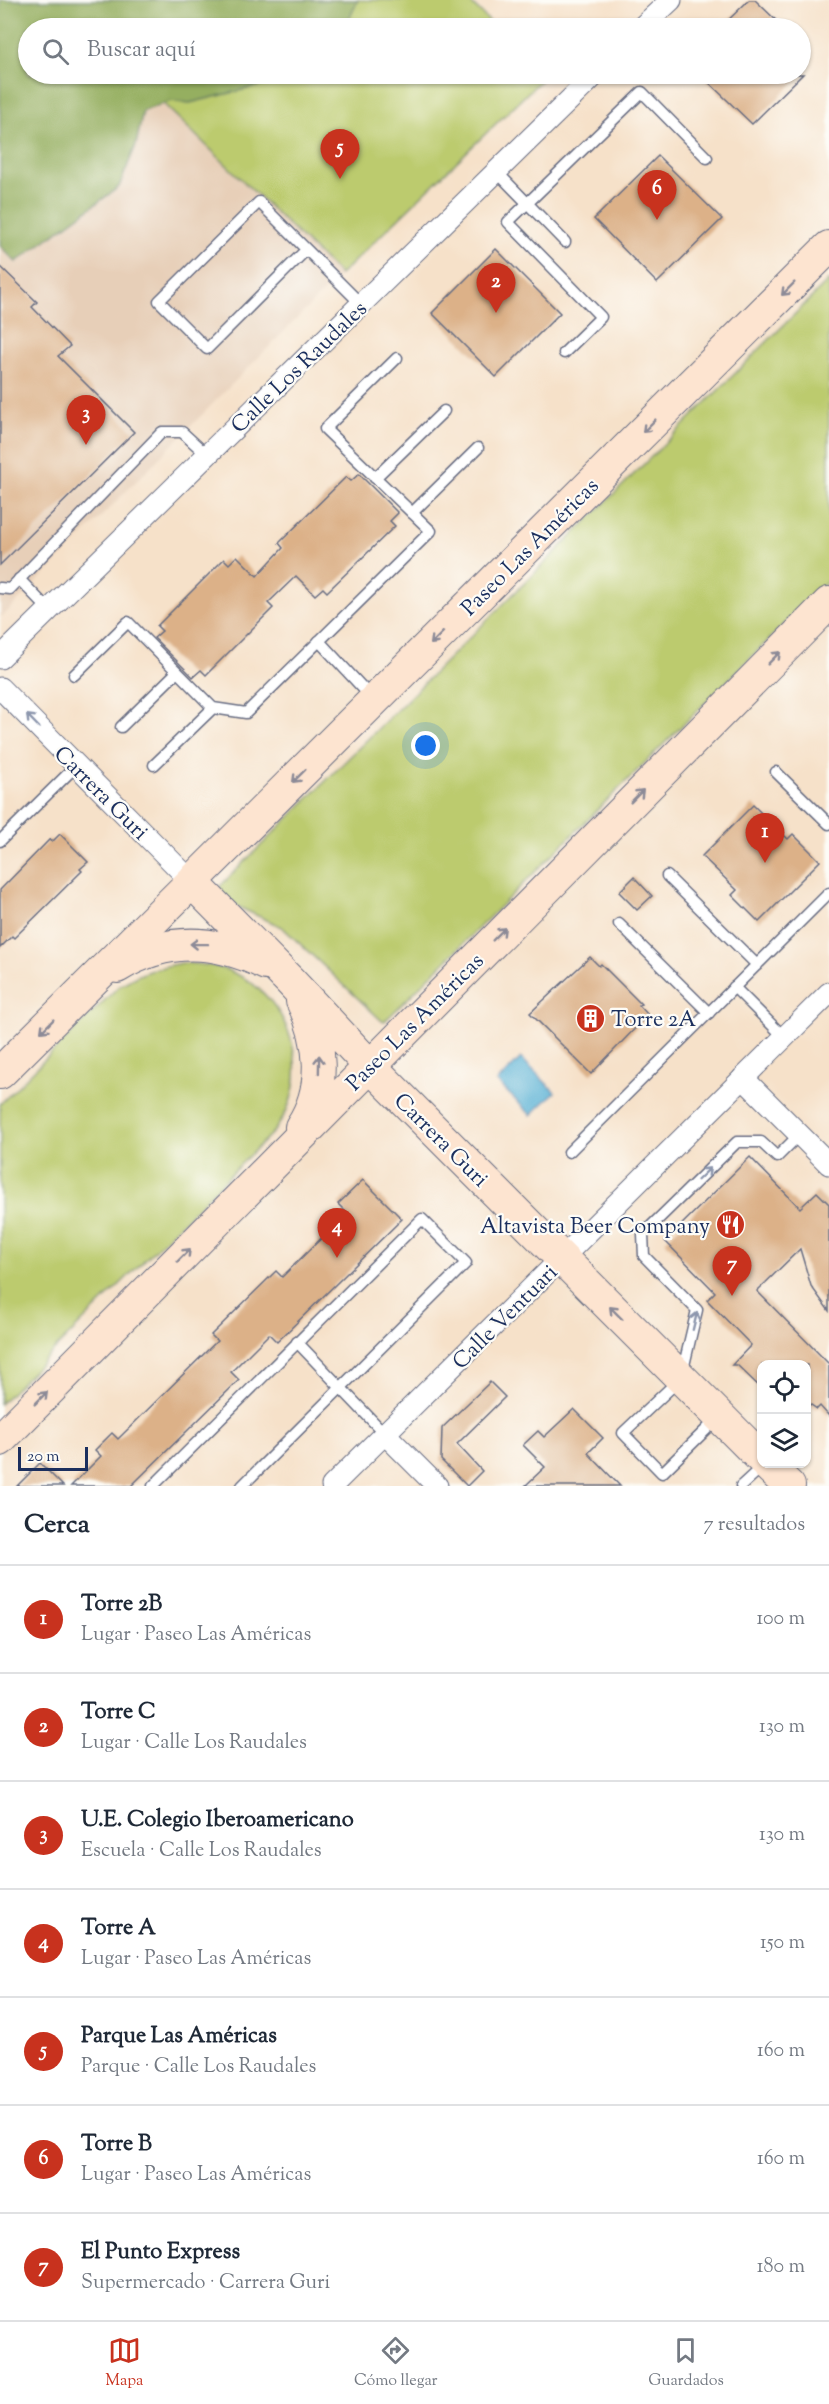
<!DOCTYPE html>
<html lang="es">
<meta charset="utf-8">
<style>
:root{--surface:#fff;--page:#f6f6f7;--text:#1f2937;--muted:#747a83;--line:#e0e1e3;--accent:#c8321e}
body{margin:0;font-family:"Sorts Mill Goudy",serif;background:var(--page);color:var(--text)}
.controls{position:absolute;right:18px;bottom:18px;display:grid;overflow:hidden;border-radius:12px;box-shadow:0 2px 4px #0004}
.controls button{width:54px;height:54px;display:grid;place-items:center;padding:0;border:0;border-bottom:2px solid var(--line);background:var(--surface);color:var(--text);font:30px sans-serif}
.scale{position:absolute;left:18px;bottom:15px;width:70px;box-sizing:border-box;padding-left:6px;border:3px solid #1b2f5e;border-top:0;font-size:16px;line-height:21px;white-space:nowrap;color:#1b2f5e;-webkit-text-stroke:4px #fdfcf7;paint-order:stroke}
.you{position:absolute;left:426px;top:746px;width:21px;height:21px;margin:-15px;border:4px solid #fff;border-radius:50%;background:#1a73e8;box-shadow:0 0 0 9px #1a73e833}
.badge{display:grid;place-items:center;width:39px;height:39px;border-radius:50%;background:var(--accent);color:#fff;font-size:20px;font-weight:700}
.pin{position:absolute;translate:-50% -50px;filter:drop-shadow(0 2px 3px #0008)}
.pin::after{content:'';position:absolute;top:32px;width:21px;height:18px;background:inherit;clip-path:polygon(0 0,100% 0,50% 100%)}
.list{margin:0;padding:0;list-style:none}
h2{display:flex;justify-content:space-between;align-items:center;height:78px;margin:0;padding:0 24px;font-size:26px}
h2 small{font-size:20px;font-weight:400;color:var(--muted)}
.list li{display:grid;grid-template-columns:39px 1fr auto;gap:18px;align-items:center;box-sizing:border-box;height:108px;padding:0 24px;border-top:2px solid var(--line)}
.list b{display:block;font-size:22px;white-space:nowrap}
.list p{margin:0;font-size:20px;white-space:nowrap;color:var(--muted)}
.list em{font-size:20px;font-style:normal;color:var(--muted)}
.icon{flex:none;width:33px;height:33px;fill:none;stroke:currentColor;stroke-width:2;stroke-linecap:round;stroke-linejoin:round}
.map{position:relative;flex:none;width:829px;height:1486px;overflow:hidden}
.search{position:absolute;background:var(--surface);box-shadow:0 2px 4px #0004;left:18px;right:18px;top:18px;height:66px;display:flex;align-items:center;gap:15px;box-sizing:border-box;padding:0 21px;border-radius:33px;color:var(--muted);font-size:22px}
.sheet{height:834px;background:var(--surface)}
nav{display:flex;justify-content:space-around;align-items:center;box-sizing:border-box;height:84px;border-top:2px solid var(--line);background:var(--surface);font-size:16px;color:var(--muted)}
nav a{display:grid;justify-items:center;gap:3px}
nav .on{color:var(--accent)}
.map>svg:first-child{display:block}
.built{fill:#e7cfb8}
.green{fill:#bccb6e;stroke:#6c7d66;stroke-width:1.5}
.forest{fill:#95af61;stroke:#586f60;stroke-width:1.5}
.water{fill:#57b0d4;stroke:#397099;stroke-width:1.5}
.building{fill:#dcb188}
.lines{fill:none;stroke-linecap:round;stroke-linejoin:round}
.lane-casing{stroke:#686d83;stroke-width:13}
.street-casing{stroke:#686d83;stroke-width:23}
.secondary-casing{stroke:#686d83;stroke-width:34}
.lane{stroke:#fff;stroke-width:10}
.street{stroke:#fff;stroke-width:21}
.secondary{stroke:#fde4d0;stroke-width:32}
.oneway{stroke:#8c8a97}
.oneway2{stroke:#8d97ae}
.labels{text-anchor:middle;stroke-width:4.5;stroke-linejoin:round;paint-order:stroke}
.street-label{font-size:22px;fill:#1b2f5e;stroke:#fdfcf7}
.poi-label{font-size:22px;fill:#1b2f5e;stroke:#fdfcf7;text-anchor:start}
</style>
<div class="map">
<svg width="829" height="1486" viewBox="0 0 829 1486">
<rect width="100%" height="100%" fill="#fdfcf7"/>
<filter id="ink" filterUnits="userSpaceOnUse"><feTurbulence type="fractalNoise" baseFrequency=".0167" numOctaves="2"/><feDisplacementMap in="SourceGraphic" scale="12" xChannelSelector="R" yChannelSelector="G"/><feConvolveMatrix kernelMatrix="1 2 1 2 8 2 1 2 1" color-interpolation-filters="sRGB"/></filter>
<filter id="wash" filterUnits="userSpaceOnUse"><feTurbulence type="fractalNoise" baseFrequency=".008" numOctaves="4" result="noise"/><feDisplacementMap in="SourceGraphic" scale="24" xChannelSelector="R" yChannelSelector="G"/><feGaussianBlur stdDeviation="1.35" result="paint"/><feColorMatrix in="noise" values="0 0 0 0 0 0 0 0 0 0 0 0 0 0 0 0 0 1.4 0 .05"/><feComposite in="paint" operator="in"/></filter>
<g filter="url(#wash)">
<rect width="100%" height="100%" fill="#f6e1c9"/>
<path class="built" d="M142,83L340,275L3,616H0V222Z"/>
<g class="green">
<path d="M231,0H468L496,28H201Z"/>
<path d="M152,74H540L544,77L340,275L142,83Z"/>
<path d="M829,280V580L385,1021H382L282,927L234,905L220,892V886Z"/>
<path d="M182,963C198,964 216,965 232,972C293,998 316,1079 274,1131L0,1404V1104L118,987C138,973 158,967 182,963Z"/>
</g>
<path class="forest" d="M0,0H358L345,28H28V74H291L263,85L190,103L171,101L143,111L136,145L119,187L16,262L0,246Z"/>
<path class="water" d="M521,1058L555,1092L531,1115L497,1082Z"/>
<g id="blocks">
<g class="building">
<path d="M749,0H755L784,28H720Z"/>
<path d="M700,74H803L752,124Z"/>
<path d="M658,156L722,219L657,283L594,219Z"/>
<path d="M496,249L560,313L496,377L432,313Z"/>
<path d="M0,266L37,302L32,307L70,346L58,356L134,432L0,565Z"/>
<path d="M359,474L398,513L390,521L395,526L327,592L323,588L315,595L296,576L268,603L273,608L206,675L201,670L193,677L154,638L162,631L157,626L224,559L229,564L237,556L257,576L283,548L279,543L346,477L351,481Z"/>
<path d="M753,805L788,839L793,834L820,861L759,922L732,895L737,890L702,856Z"/>
<path d="M60,834L88,862L80,869L82,871L14,938L12,936L0,948V890L50,839L52,842Z"/>
<path d="M634,877L652,896L637,910L619,892Z"/>
<path d="M590,957L599,966L601,964L641,1004L639,1005L648,1015L591,1074L530,1013Z"/>
<path d="M750,1157L800,1208L817,1192L829,1204V1311L811,1286L800,1249L757,1291L829,1364V1416L820,1406L817,1409L807,1402V1365H762V1389L737,1365H732L751,1345L707,1300L715,1292L665,1241Z"/>
<path d="M363,1180L402,1219L277,1342L269,1334L231,1372L239,1380L131,1486H71L101,1456L95,1450L112,1433L118,1439L217,1341L211,1335L276,1271L282,1277L347,1213L338,1204Z"/>
<path d="M490,1382L505,1397L457,1444L482,1471L467,1486L441,1460L442,1428Z"/>
<path d="M574,1409L603,1438L588,1453L620,1486H525L545,1467L523,1445L538,1431L544,1437Z"/>
<path d="M40,1463L63,1486H17Z"/>
</g>
</g>
</g>
<g filter="url(#ink)">
<use href="#blocks" fill-opacity="0" stroke="#686d83" stroke-width="1.5"/>
<g class="lines">
<defs>
<g id="lane">
<path d="M496,171L565,242"/>
<path d="M306,250L207,349L159,301L259,202L361,304"/>
<path d="M564,353L601,317L508,222L642,92L707,158"/>
<path d="M375,478L444,411"/>
<path d="M412,513L478,448"/>
<path d="M19,579L49,610"/>
<path d="M0,588L10,589L162,432H182L207,455"/>
<path d="M319,641L372,698"/>
<path d="M74,675L128,622L213,708L246,713L431,531L325,429L397,358"/>
<path d="M121,727L177,672"/>
<path d="M154,765L213,708"/>
<path d="M776,772L829,824"/>
<path d="M0,841L76,766"/>
<path d="M667,876L757,965"/>
<path d="M619,924L709,1013"/>
<path d="M734,987L784,1037"/>
<path d="M569,1152L829,893"/>
<path d="M297,1342L385,1434"/>
<path d="M717,1419L662,1473L623,1433L681,1378L697,1310L644,1256L643,1234L737,1142H761L777,1157L799,1135"/>
<path d="M153,1486L422,1219L466,1263L242,1486"/>
<path d="M741,1486L765,1464"/>
</g>
<g id="street">
<path d="M641,28L671,0"/>
<path d="M0,658L596,74"/>
<path d="M0,688L192,882"/>
<path d="M743,1078L829,1164"/>
<path d="M385,1434L437,1486"/>
<path d="M332,1486L829,993"/>
</g>
<g id="secondary">
<path d="M192,882L290,981L369,1065L762,1459"/>
<path d="M117,967C167,936 216,939 266,964"/>
<path d="M0,1073L829,247"/>
<path d="M301,1127C327,1088 322,1041 302,1001"/>
<path d="M0,1440L829,603"/>
<path d="M766,1464L789,1486"/>
</g>
</defs>
<use href="#lane" class="lane-casing"/>
<use href="#street" class="street-casing"/>
<use href="#secondary" class="secondary-casing"/>
<use href="#lane" class="lane"/>
<use href="#street" class="street"/>
<use href="#secondary" class="secondary"/>
</g>
<defs><path id="oneway-shaft" d="M-6 0H5M1.5-3L5.5 0L1.5 3" fill="none" stroke-width="1.6" stroke-linecap="round" stroke-linejoin="round" transform="scale(1.5)"/></defs>
<g class="oneway">
<use href="#oneway-shaft" transform="translate(788 289) rotate(135)"/>
<use href="#oneway-shaft" transform="translate(649 426) rotate(135)"/>
<use href="#oneway-shaft" transform="translate(437 638) rotate(135)"/>
<use href="#oneway-shaft" transform="translate(774 658) rotate(-45)"/>
<use href="#oneway-shaft" transform="translate(299 776) rotate(135)"/>
<use href="#oneway-shaft" transform="translate(637 796) rotate(-45)"/>
<use href="#oneway-shaft" transform="translate(499 934) rotate(-45)"/>
<use href="#oneway-shaft" transform="translate(199 944) rotate(-179)"/>
<use href="#oneway-shaft" transform="translate(47 1026) rotate(135)"/>
<use href="#oneway-shaft" transform="translate(319 1064) rotate(-89)"/>
<use href="#oneway-shaft" transform="translate(184 1255) rotate(-45)"/>
<use href="#oneway-shaft" transform="translate(616 1313) rotate(-135)"/>
<use href="#oneway-shaft" transform="translate(41 1398) rotate(-45)"/>
</g>
<g class="oneway2">
<use href="#oneway-shaft" transform="translate(33 721) rotate(-134)"/>
<use href="#oneway-shaft" transform="translate(704 1174) rotate(-44)"/>
<use href="#oneway-shaft" transform="translate(695 1321) rotate(-76)"/>
</g>
</g>
<defs>
<symbol id="building-disc" viewBox="-11 -11 22 22"><circle r="9.5" fill="#c8321e" stroke="#fdfcf7"/><path d="M-4-6H4V6H1V3H-1V6H-4ZM-2.5-4.3h1.7v1.8h-1.7ZM.8-4.3h1.7v1.8H.8ZM-2.5-1h1.7V.8h-1.7ZM.8-1h1.7V.8H.8Z" fill="#fff"/></symbol>
<symbol id="restaurant-disc" viewBox="-11 -11 22 22"><circle r="9.5" fill="#c8321e" stroke="#fdfcf7"/><path d="M-5-6h1v4h1v-4h1v4h1v-4h1v5L-1.5 .5V6h-2V.5L-5-1ZM5-6V6H3V1.5H1.5Q1.5-4 5-6Z" fill="#fff"/></symbol>
</defs>
<g fill-rule="evenodd">
<use href="#building-disc" x="574" y="1002" width="33" height="33"/>
<use href="#restaurant-disc" x="714" y="1208" width="33" height="33"/>
</g>
<g class="labels">
<g class="street-label">
<text transform="translate(298 366) rotate(-44)" y="8">Calle Los Raudales</text>
<text transform="translate(529 546) rotate(-45)" y="8">Paseo Las Américas</text>
<text transform="translate(102 792) rotate(45)" y="8">Carrera Guri</text>
<text transform="translate(414 1021) rotate(-45)" y="8">Paseo Las Américas</text>
<text transform="translate(442 1139) rotate(45)" y="8">Carrera Guri</text>
<text transform="translate(504 1316) rotate(-45)" y="8">Calle Ventuari</text>
</g>
<g class="poi-label">
<text x="611" y="1026">Torre 2A</text>
<text x="710" y="1233" text-anchor="end">Altavista Beer Company</text>
</g>
</g>
</svg>
<div class="controls">
<button><svg class="icon" aria-label="locate" viewBox="0 0 24 24"><circle cx="12" cy="12" r="6"/><path d="M12 2v4M12 18v4M2 12h4M18 12h4"/></svg></button>
<button><svg class="icon" aria-label="layers" viewBox="0 0 24 24"><path d="M12 4l9 5-9 5-9-5zM3 14l9 5 9-5"/></svg></button>
</div>
<div class="scale">20 m</div>
<div class="you"></div>
<div class="pin badge" style="left:765px;top:863px">1</div>
<div class="pin badge" style="left:496px;top:313px">2</div>
<div class="pin badge" style="left:86px;top:445px">3</div>
<div class="pin badge" style="left:337px;top:1258px">4</div>
<div class="pin badge" style="left:340px;top:179px">5</div>
<div class="pin badge" style="left:657px;top:220px">6</div>
<div class="pin badge" style="left:732px;top:1296px">7</div>
<div class="search"><svg class="icon" aria-label="search" viewBox="0 0 24 24"><circle cx="10" cy="10" r="6"/><path d="M15 15l6 6"/></svg>Buscar aquí</div>
</div>
<section class="sheet">
<h2>Cerca<small>7 resultados</small></h2>
<ul class="list">
<li><span class="badge">1</span><div><b>Torre 2B</b><p>Lugar · Paseo Las Américas</p></div><em>100 m</em></li>
<li><span class="badge">2</span><div><b>Torre C</b><p>Lugar · Calle Los Raudales</p></div><em>130 m</em></li>
<li><span class="badge">3</span><div><b>U.E. Colegio Iberoamericano</b><p>Escuela · Calle Los Raudales</p></div><em>130 m</em></li>
<li><span class="badge">4</span><div><b>Torre A</b><p>Lugar · Paseo Las Américas</p></div><em>150 m</em></li>
<li><span class="badge">5</span><div><b>Parque Las Américas</b><p>Parque · Calle Los Raudales</p></div><em>160 m</em></li>
<li><span class="badge">6</span><div><b>Torre B</b><p>Lugar · Paseo Las Américas</p></div><em>160 m</em></li>
<li><span class="badge">7</span><div><b>El Punto Express</b><p>Supermercado · Carrera Guri</p></div><em>180 m</em></li>
</ul>
</section>
<nav>
<a class="on"><svg class="icon" aria-label="map" viewBox="0 0 24 24"><path d="M3 6l6-2 6 2 6-2v14l-6 2-6-2-6 2zM9 4v14M15 6v14"/></svg>Mapa</a>
<a><svg class="icon" aria-label="directions" viewBox="0 0 24 24"><path d="M12 3l9 9-9 9-9-9zM9 14v-3h6M13 9l2 2-2 2"/></svg>Cómo llegar</a>
<a><svg class="icon" aria-label="saved" viewBox="0 0 24 24"><path d="M7 4h10v16l-5-4-5 4z"/></svg>Guardados</a>
</nav>
